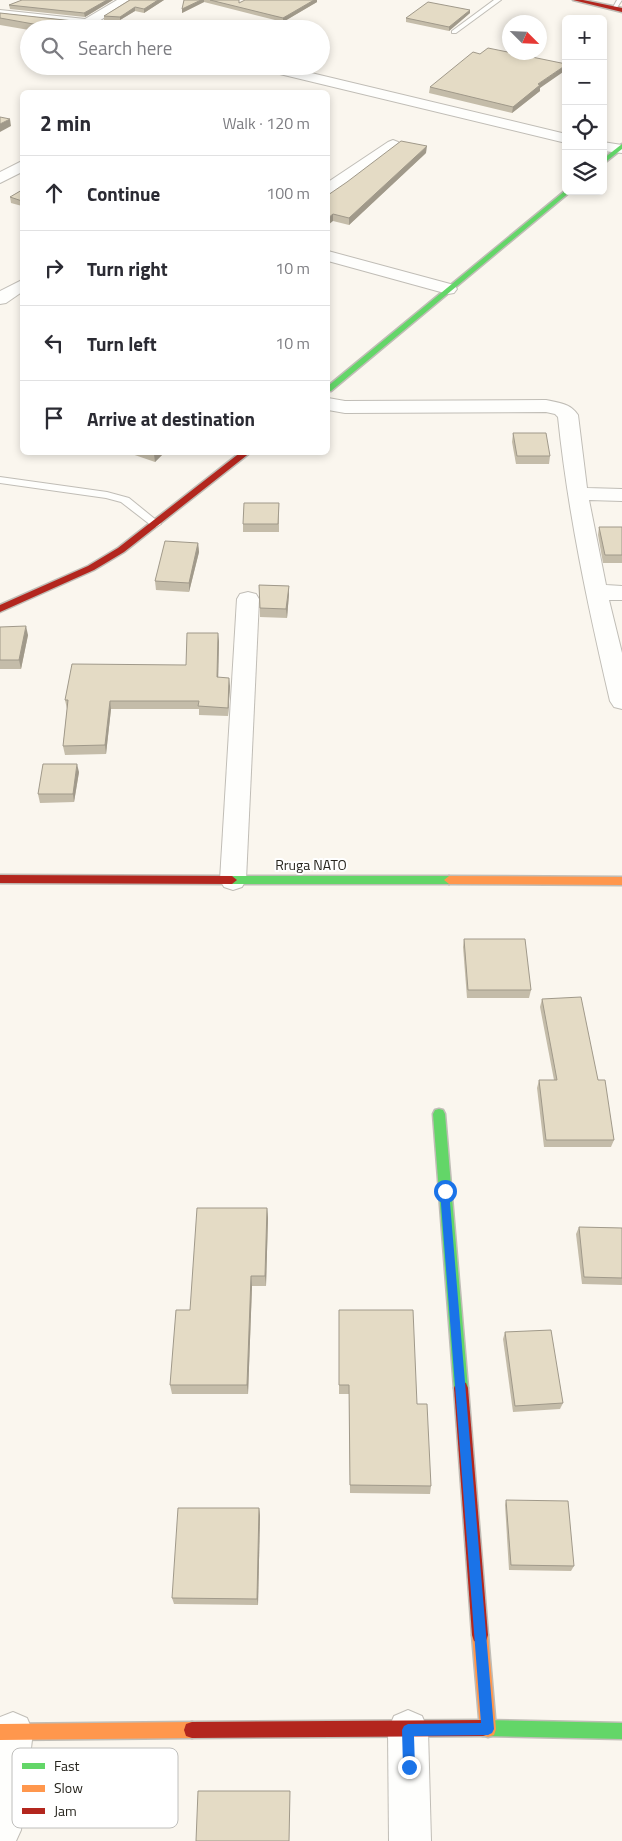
<!DOCTYPE html>
<meta charset="utf-8">
<style>
:root{--surface:#fff;--page:#f2f2f3;--text:#2b2b33;--muted:#7c7c81;--line:#e1e1e2}
body{margin:0;font-family:"Titillium Web",sans-serif;background:var(--page);color:var(--text)}
.controls{position:absolute;right:15px;top:15px;display:grid;overflow:hidden;border-radius:8px;box-shadow:0 2px 8px #0003}
.controls button{width:45px;height:45px;display:grid;place-items:center;padding:0;border:0;border-bottom:1px solid var(--line);background:var(--surface);color:var(--text);font:25px sans-serif}
.compass{position:absolute;left:502px;top:15px;width:45px;height:45px;border-radius:50%;background:var(--surface);box-shadow:0 2px 8px #0003;rotate:114deg}
.stop{position:absolute;width:15px;height:15px;margin:-11px;border:4px solid #1a73e8;border-radius:50%;background:#fff}
.stop.end{background:#1a73e8;border-color:#fff;box-shadow:0 1px 5px #0008}
.list{margin:0;padding:0;list-style:none}
h2{display:flex;justify-content:space-between;align-items:center;height:65px;margin:0;padding:0 20px;font-size:21px}
h2 small{font-size:16px;font-weight:400;color:var(--muted)}
.list li{display:grid;grid-template-columns:32px 1fr auto;gap:15px;align-items:center;box-sizing:border-box;height:75px;padding:0 20px;border-top:1px solid var(--line)}
.list b{display:block;font-size:19px;white-space:nowrap}
.list em{font-size:16px;font-style:normal;color:var(--muted)}
.icon{flex:none;width:28px;height:28px;fill:none;stroke:currentColor;stroke-width:2;stroke-linecap:round;stroke-linejoin:round}
.map{position:relative;flex:none;width:622px;height:1841px;overflow:hidden}
.search{position:absolute;background:var(--surface);box-shadow:0 2px 8px #0003;left:20px;top:20px;width:310px;height:55px;display:flex;align-items:center;gap:12px;box-sizing:border-box;padding:0 18px;border-radius:28px;color:var(--muted);font-size:19px}
.panel{position:absolute;background:var(--surface);box-shadow:0 2px 8px #0003;left:20px;top:90px;width:310px;height:365px;border-radius:8px}
.map>svg:first-child{display:block}
.lines{fill:none;stroke-linecap:round;stroke-linejoin:round}
.lane-casing{stroke:#c0bdb6;stroke-width:2}
.street-casing{stroke:#c0bdb6;stroke-width:2}
.fast-casing{stroke:#c0bdb6;stroke-width:3}
.slow-casing{stroke:#c0bdb6;stroke-width:3}
.jam-casing{stroke:#c0bdb6;stroke-width:3}
.lane{fill:#fefefc;fill-rule:evenodd}
.street{fill:#fefefc;fill-rule:evenodd}
.fast{fill:#63d668;fill-rule:evenodd}
.slow{fill:#ff974d;fill-rule:evenodd}
.jam{fill:#b3261e;fill-rule:evenodd}
.wall{fill:#c4bca9}
.shaded-wall{fill:#a0998a}
.building{fill:#e4dbc5;stroke:#a0998a}
.route{fill:#1a73e8}
.labels{text-anchor:middle;stroke-width:4;stroke-linejoin:round;paint-order:stroke}
.street-label{font-size:14px;fill:#27251e;stroke:#fff}
.key{fill:#fff;stroke:#bebebc;stroke-width:1}
.key-label{font-size:14px;fill:#27251e}
</style>
<div class="map">
<svg width="622" height="1841" viewBox="0 0 622 1841">
<rect width="100%" height="100%" fill="#faf6ee"/>
<g class="lines">
<defs>
<g id="lane">
<path d="M494,0H501L456,33H452V31Z"/>
<path d="M617,0H622L616,9H612Z"/>
<path d="M0,477L107,492L129,498L161,524L156,527L152,526L121,502L106,498L0,483Z"/>
</g>
<g id="street">
<path d="M117,0H132L99,21L123,26L124,29H96L0,18V10L85,19Z"/>
<path d="M257,66H282L566,134V143L259,69Z"/>
<path d="M393,140L398,142L401,145L398,148L334,192L328,194V182L388,142Z"/>
<path d="M603,142L622,145V153L603,151Z"/>
<path d="M22,161V172L0,183V172Z"/>
<path d="M328,251L454,285L457,289L454,293L448,294L328,261Z"/>
<path d="M22,280V292L6,303L0,304V291Z"/>
<path d="M328,398L345,401L546,400C559,403 570,403 578,415L587,488L622,489V501L589,500L606,585L622,586V600H609L622,653V709L614,707L610,701C588,606 568,514 558,417L555,414L546,412L345,413L328,410Z"/>
<path d="M248,592L256,594L259,599L246,880L242,887L233,890L224,887L220,880L237,599L240,594Z"/>
<path d="M408,1710L422,1716L428,1730L431,1841H389L388,1730L394,1716Z"/>
<path d="M13,1712L27,1718L33,1732L21,1830L16,1841H0V1717Z"/>
</g>
<g id="fast">
<path d="M622,144V149L603,164V159Z"/>
<path d="M566,190V191H571L331,391H328V386Z"/>
<path d="M232,876H449L454,880L449,884H232L227,880Z"/>
<path d="M439,1109L443,1110L445,1114L468,1388L466,1393L461,1395L456,1393L454,1388L433,1114L435,1110Z"/>
<path d="M483,1720L622,1723V1739L483,1736L477,1734L475,1728L477,1722Z"/>
</g>
<g id="slow">
<path d="M449,876L622,877V885L449,884L444,880Z"/>
<path d="M480,1627L486,1629L488,1635L496,1729L494,1735L488,1737L482,1735L480,1729L472,1635L474,1629Z"/>
<path d="M192,1722L198,1724L200,1730L198,1736L192,1738L0,1740V1724Z"/>
</g>
<g id="jam">
<path d="M573,0H583L622,8V12Z"/>
<path d="M241,452H251L124,552L94,570L0,612V605L88,566L118,548Z"/>
<path d="M0,875L232,876L237,880L232,884L0,883Z"/>
<path d="M461,1381L466,1383L468,1388L488,1635L486,1641L480,1643L474,1641L472,1635L454,1388L456,1383Z"/>
<path d="M483,1720L489,1722L491,1728L489,1734L483,1736L192,1738L186,1736L184,1730L186,1724L192,1722Z"/>
</g>
</defs>
<use href="#lane" class="lane-casing"/>
<use href="#street" class="street-casing"/>
<use href="#fast" class="fast-casing"/>
<use href="#slow" class="slow-casing"/>
<use href="#jam" class="jam-casing"/>
<use href="#lane" class="lane"/>
<use href="#street" class="street"/>
<use href="#fast" class="fast"/>
<use href="#slow" class="slow"/>
<use href="#jam" class="jam"/>
</g>
<g class="wall">
<path d="M22,0H113L85,17L10,9L9,5Z"/>
<path d="M129,0H164L144,13L135,11L120,20H104V16Z"/>
<path d="M184,0H239V3L317,2L283,22L204,2L182,13Z"/>
<path d="M0,13L92,23V29H29V30L0,25Z"/>
<path d="M470,13L449,31L406,22V18Z"/>
<path d="M430,87L540,88V91L512,113L429,93Z"/>
<path d="M426,153L349,225L333,221L328,195Z"/>
<path d="M22,190V206L11,203L10,197Z"/>
<path d="M513,433L550,456L549,464H516L512,442Z"/>
<path d="M126,452H165L155,462Z"/>
<path d="M279,503V532H243V524Z"/>
<path d="M599,527H622V563H603L598,535Z"/>
<path d="M198,543L199,552L189,592L156,590L155,581Z"/>
<path d="M259,585L289,586V594L287,618L260,617Z"/>
<path d="M0,627L28,635L21,669H0Z"/>
<path d="M219,641L218,677L230,686L228,716L199,715V709H111L106,754L65,755L63,746L67,709L65,700L186,665Z"/>
<path d="M79,772L74,802L40,803L38,794Z"/>
<path d="M464,939L531,990L529,998H467L463,947Z"/>
<path d="M542,999L598,1080L614,1140L611,1147H544L537,1088L539,1080H554L540,1007Z"/>
<path d="M267,1208L268,1218L266,1286H252L248,1394H172L170,1385Z"/>
<path d="M579,1227L622,1228V1285L582,1284L576,1234Z"/>
<path d="M339,1310L417,1404L431,1486L430,1494L350,1493L349,1394H339Z"/>
<path d="M505,1332L563,1403L560,1409L513,1412L503,1339Z"/>
<path d="M506,1500L574,1566L571,1571L509,1570L505,1505Z"/>
<path d="M259,1508L260,1516L258,1605L174,1604L172,1598Z"/>
</g>
<g class="shaded-wall">
<path d="M107,0H113L85,17L84,13Z"/>
<path d="M158,0H164L144,13V9Z"/>
<path d="M201,0H204V2L182,13V9Z"/>
<path d="M314,0H317V2L283,22V18Z"/>
<path d="M135,7V11L120,20V17Z"/>
<path d="M470,10V13L449,31V27Z"/>
<path d="M92,23V29H81Z"/>
<path d="M566,65V70L540,88V91L512,113L513,107L538,84Z"/>
<path d="M10,119L11,126L0,132V124Z"/>
<path d="M427,146L426,153L349,225V218Z"/>
<path d="M333,214V221L328,225V218Z"/>
<path d="M155,452H165L155,462L154,454Z"/>
<path d="M198,543L199,552L189,592V583Z"/>
<path d="M289,586V594L287,618L286,609Z"/>
<path d="M26,626L28,635L21,669L19,660Z"/>
<path d="M218,633L219,641L218,686L217,677Z"/>
<path d="M229,678L230,686L228,716V708Z"/>
<path d="M110,701L111,709L106,754L105,745Z"/>
<path d="M77,764L79,772L74,802L73,794Z"/>
<path d="M267,1208L268,1218L266,1286L265,1276Z"/>
<path d="M251,1276L252,1286L248,1394L247,1385Z"/>
<path d="M259,1508L260,1516L258,1605L257,1599Z"/>
</g>
<g class="building">
<path d="M22,0H107L84,13L9,5Z"/>
<path d="M130,0H158L144,9L135,7L120,17L104,16Z"/>
<path d="M184,0H201L182,9Z"/>
<path d="M210,0H239V3L245,0H314L283,18Z"/>
<path d="M428,2L470,10L449,27L406,18Z"/>
<path d="M0,13L92,23L81,29H61L0,18Z"/>
<path d="M488,48L566,64V65L538,84L540,85L513,107L430,87L473,52L480,54Z"/>
<path d="M0,117L10,119L0,124Z"/>
<path d="M401,141L427,146L349,218L333,214L328,218V195L347,182Z"/>
<path d="M22,190V201L10,197Z"/>
<path d="M513,433H546L550,456H517Z"/>
<path d="M244,503H279L278,524H243Z"/>
<path d="M599,527H622V555H605Z"/>
<path d="M165,541L198,543L189,583L155,581Z"/>
<path d="M259,585L289,586L286,609L260,608Z"/>
<path d="M26,626L19,660H0V627Z"/>
<path d="M187,633H218L217,677L229,678L228,708L198,706L199,701H110L105,745L63,746L68,700H65L72,664L186,665Z"/>
<path d="M43,764H77L73,794H38Z"/>
<path d="M464,939H525L531,990H468Z"/>
<path d="M581,997L598,1080H605L614,1140H546L539,1080H557L542,999Z"/>
<path d="M197,1208H267L265,1276H251L247,1385H170L176,1310H190Z"/>
<path d="M579,1227L622,1228V1278L584,1277Z"/>
<path d="M339,1310H413L417,1404H427L431,1486L350,1485L349,1385H339Z"/>
<path d="M551,1330L563,1403L515,1406L505,1332Z"/>
<path d="M506,1500L568,1501L574,1566L511,1565Z"/>
<path d="M178,1508H259L257,1599L172,1598Z"/>
<path d="M198,1791H290L289,1841H196Z"/>
</g>
<path class="route" d="M445,1187L449,1191L494,1729L492,1733L488,1735L414,1736L415,1767L413,1771L409,1773L405,1771L403,1767L402,1730L404,1726L408,1724L481,1723L440,1191Z"/>
<g class="labels">
<g class="street-label">
<text x="311" y="870">Rruga NATO</text>
</g>
</g>
<rect x="12" y="1748" width="166" height="80" rx="8" class="key"/>
<rect x="22" y="1763" width="23" height="6" fill="#63d668"/>
<rect x="22" y="1785" width="23" height="7" fill="#ff974d"/>
<rect x="22" y="1808" width="23" height="6" fill="#b3261e"/>
<g class="key-label">
<text x="54" y="1771">Fast</text>
<text x="54" y="1793">Slow</text>
<text x="54" y="1816">Jam</text>
</g>
</svg>
<div class="controls">
<button>+</button>
<button>−</button>
<button><svg class="icon" aria-label="locate" viewBox="0 0 24 24"><circle cx="12" cy="12" r="6"/><path d="M12 2v4M12 18v4M2 12h4M18 12h4"/></svg></button>
<button><svg class="icon" aria-label="layers" viewBox="0 0 24 24"><path d="M12 4l9 5-9 5-9-5zM3 14l9 5 9-5"/></svg></button>
</div>
<svg class="compass" viewBox="-18 -18 36 36"><path d="M0-13l5 13h-10z" fill="#e53935"/><path d="M0 13l5-13h-10z" fill="#7c7c81"/></svg>
<div class="stop" style="left:445px;top:1191px"></div>
<div class="stop end" style="left:409px;top:1767px"></div>
<div class="search"><svg class="icon" aria-label="search" viewBox="0 0 24 24"><circle cx="10" cy="10" r="6"/><path d="M15 15l6 6"/></svg>Search here</div>
<section class="panel">
<h2>2 min<small>Walk · 120 m</small></h2>
<ul class="list">
<li><svg class="icon" aria-label="ahead" viewBox="0 0 24 24"><path d="M12 20V5M6 11l6-6 6 6"/></svg><div><b>Continue</b></div><em>100 m</em></li>
<li><svg class="icon" aria-label="right" viewBox="0 0 24 24"><path d="M7 20v-9h11M14 6l5 5-5 5"/></svg><div><b>Turn right</b></div><em>10 m</em></li>
<li><svg class="icon" aria-label="left" viewBox="0 0 24 24"><path d="M17 20v-9H6M10 6l-5 5 5 5"/></svg><div><b>Turn left</b></div><em>10 m</em></li>
<li><svg class="icon" aria-label="arrive" viewBox="0 0 24 24"><path d="M6 21V4h12l-3 4 3 4H6"/></svg><div><b>Arrive at destination</b></div></li>
</ul>
</section>
</div>
